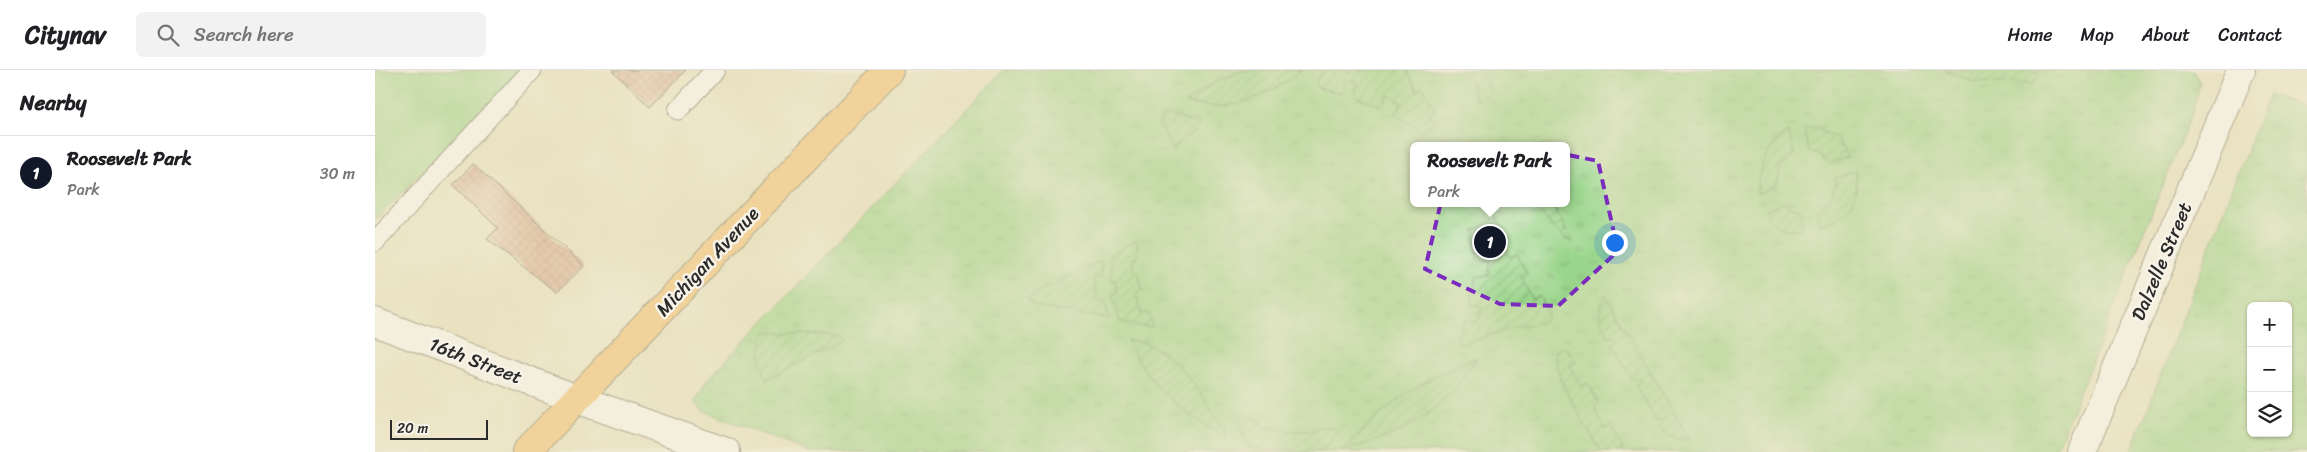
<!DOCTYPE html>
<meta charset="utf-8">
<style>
:root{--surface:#fff;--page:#f2f2f2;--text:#202124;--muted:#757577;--line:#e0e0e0;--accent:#111827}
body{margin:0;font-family:Sriracha,sans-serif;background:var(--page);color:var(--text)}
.controls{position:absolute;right:15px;bottom:15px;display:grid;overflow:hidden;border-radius:8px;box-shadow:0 1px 4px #0004}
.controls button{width:45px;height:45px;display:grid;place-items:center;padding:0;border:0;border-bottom:1px solid var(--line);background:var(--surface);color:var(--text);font:25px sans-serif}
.scale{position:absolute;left:15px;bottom:12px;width:98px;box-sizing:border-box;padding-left:5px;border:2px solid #2b2b2b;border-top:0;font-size:14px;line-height:18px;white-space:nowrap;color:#2b2b2b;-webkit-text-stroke:4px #f7f3e8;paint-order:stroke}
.you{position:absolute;left:1239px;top:172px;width:18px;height:18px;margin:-12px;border:4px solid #fff;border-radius:50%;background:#1a73e8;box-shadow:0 0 0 8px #1a73e833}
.badge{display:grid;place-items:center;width:32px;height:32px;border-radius:50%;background:var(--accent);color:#fff;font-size:16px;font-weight:700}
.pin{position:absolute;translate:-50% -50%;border:2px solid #fff;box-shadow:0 1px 5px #0006}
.popup{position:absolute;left:1035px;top:72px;width:160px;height:65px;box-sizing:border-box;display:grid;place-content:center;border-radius:8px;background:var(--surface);filter:drop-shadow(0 1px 4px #0005);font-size:16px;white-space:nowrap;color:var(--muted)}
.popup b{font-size:19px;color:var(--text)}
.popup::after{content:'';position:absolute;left:50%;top:100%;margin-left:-10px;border:10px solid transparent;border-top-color:var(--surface)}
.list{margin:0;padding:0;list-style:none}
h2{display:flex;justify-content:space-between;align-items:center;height:65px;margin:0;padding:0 20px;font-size:21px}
h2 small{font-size:16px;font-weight:400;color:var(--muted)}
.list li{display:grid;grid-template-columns:32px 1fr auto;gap:15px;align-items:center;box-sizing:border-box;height:75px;padding:0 20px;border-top:1px solid var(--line)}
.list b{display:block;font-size:19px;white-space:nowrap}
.list p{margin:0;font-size:16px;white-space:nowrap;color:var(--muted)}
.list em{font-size:16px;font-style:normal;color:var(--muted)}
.icon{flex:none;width:28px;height:28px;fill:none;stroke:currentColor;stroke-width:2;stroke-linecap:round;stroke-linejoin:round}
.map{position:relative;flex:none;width:1932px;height:382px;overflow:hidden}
header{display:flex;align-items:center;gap:30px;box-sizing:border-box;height:70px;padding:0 25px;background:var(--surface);border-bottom:1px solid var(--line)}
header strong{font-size:24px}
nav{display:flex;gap:28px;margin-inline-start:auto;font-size:18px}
.search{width:350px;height:45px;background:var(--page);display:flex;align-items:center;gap:12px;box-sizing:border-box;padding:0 18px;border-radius:8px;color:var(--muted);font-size:19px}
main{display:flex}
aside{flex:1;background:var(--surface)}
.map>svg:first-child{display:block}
.grass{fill:#99d58a;stroke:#62805a}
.park{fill:url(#park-tufts);stroke:#62805a;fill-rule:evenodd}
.garden{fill:url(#garden-furrows);stroke:#62805a}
.building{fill:url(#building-cross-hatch)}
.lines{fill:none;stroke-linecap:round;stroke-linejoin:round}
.service-casing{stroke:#6e6b5f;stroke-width:21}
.minor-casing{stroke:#6e6b5f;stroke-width:30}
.tertiary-casing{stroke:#6e6b5f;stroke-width:30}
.primary-casing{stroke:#6e6b5f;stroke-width:30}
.service{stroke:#fff;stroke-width:19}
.minor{stroke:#fff;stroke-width:28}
.tertiary{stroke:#fff;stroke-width:28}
.primary{stroke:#f9bf6d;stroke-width:28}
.marked{fill:none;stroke:#7b2cbf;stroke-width:4;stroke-dasharray:10 6;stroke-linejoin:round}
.labels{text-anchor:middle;stroke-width:5;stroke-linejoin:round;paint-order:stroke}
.street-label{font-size:19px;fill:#2b2b2b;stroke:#f7f3e8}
</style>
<header>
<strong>Citynav</strong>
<div class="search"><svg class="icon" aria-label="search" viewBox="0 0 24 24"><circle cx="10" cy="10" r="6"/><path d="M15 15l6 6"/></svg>Search here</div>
<nav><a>Home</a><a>Map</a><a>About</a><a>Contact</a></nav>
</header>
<main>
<aside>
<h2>Nearby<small></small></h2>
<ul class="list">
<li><span class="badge">1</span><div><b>Roosevelt Park</b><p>Park</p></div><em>30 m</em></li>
</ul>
</aside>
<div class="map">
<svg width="1932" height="382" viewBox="0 0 1932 382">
<defs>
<pattern id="park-tufts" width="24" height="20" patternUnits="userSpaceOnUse" patternTransform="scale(1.25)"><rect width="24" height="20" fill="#99d58a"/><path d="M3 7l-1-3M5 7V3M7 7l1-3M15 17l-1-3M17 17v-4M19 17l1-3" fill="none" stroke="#84b777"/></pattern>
<pattern id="garden-furrows" width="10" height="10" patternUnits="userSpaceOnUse" patternTransform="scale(1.25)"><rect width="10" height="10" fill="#99d58a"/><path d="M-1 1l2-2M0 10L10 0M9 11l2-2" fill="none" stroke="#84b777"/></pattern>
<pattern id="building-cross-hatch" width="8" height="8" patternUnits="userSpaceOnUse" patternTransform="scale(1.25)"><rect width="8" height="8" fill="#dfa58a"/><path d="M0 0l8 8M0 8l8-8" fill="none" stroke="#b58771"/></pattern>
</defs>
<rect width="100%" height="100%" fill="#f7f3e8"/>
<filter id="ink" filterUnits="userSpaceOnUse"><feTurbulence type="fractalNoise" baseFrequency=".02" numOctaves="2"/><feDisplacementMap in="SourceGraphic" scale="10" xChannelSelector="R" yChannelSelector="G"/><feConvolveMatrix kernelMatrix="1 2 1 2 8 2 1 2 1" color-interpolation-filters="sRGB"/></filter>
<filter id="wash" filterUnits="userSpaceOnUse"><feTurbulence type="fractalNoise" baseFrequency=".0096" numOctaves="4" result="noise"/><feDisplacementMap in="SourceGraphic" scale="20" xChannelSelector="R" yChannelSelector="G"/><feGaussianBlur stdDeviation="1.12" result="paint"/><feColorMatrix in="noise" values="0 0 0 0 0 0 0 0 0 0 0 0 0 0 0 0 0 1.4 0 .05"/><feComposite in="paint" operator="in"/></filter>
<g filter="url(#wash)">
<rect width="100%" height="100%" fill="#eae1c0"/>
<path class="grass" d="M0,0H149L0,150Z"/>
<g class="park">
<path d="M629,0H1819L1825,14L1817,43L1684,373L1678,382H434L329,341L320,332L332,310ZM1039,76H1191V133H1039Z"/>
<path d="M1894,24L1932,38V382H1756ZM1876,236H1913V363H1876Z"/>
</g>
<g class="garden">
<path d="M870,0H926C906,17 875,34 849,36C836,38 822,35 810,33L842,11Z"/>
<path d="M950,0H1031L1042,20L1048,16L1060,39L1054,42L1060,52L1045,61L1021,44L1027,32L1014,25L1008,37L980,26L983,12L970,10L967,23L943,18L941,12L943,6Z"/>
<path d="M1093,0H1105L1117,21L1101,30L1097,18Z"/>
<path d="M1568,0H1664L1663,6L1657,14L1599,12Z"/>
<path d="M792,44L814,51H822L825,55L797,81L784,52L787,46Z"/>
<path d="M1441,58L1462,69L1473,87L1454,94L1442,84L1434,82L1429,59Z"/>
<path d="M1414,62L1419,85L1405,98L1402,115L1382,124C1382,100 1393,74 1414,62Z"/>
<path d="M1481,100C1485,130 1474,147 1444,155L1442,139C1453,132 1462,122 1460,108Z"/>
<path d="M1409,131L1416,137L1426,140L1427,159C1409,161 1396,158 1390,140Z"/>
<path d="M1165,133H1177L1197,172L1185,165L1161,138L1166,135Z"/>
<path d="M1122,148L1130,163L1125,167L1135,187L1142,184L1152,203L1146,207L1157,229L1164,226L1173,242L1171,249L1165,253L1143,256L1088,274L1083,272L1082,266L1091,249L1102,253L1107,238L1096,234L1101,206H1114L1115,191L1102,190L1099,160Z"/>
<path d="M761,170L763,174L762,187L758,188L759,203L764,204L767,220L761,222L767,244L772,242L777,253L776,258L745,252L737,224L742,223L741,211H737L735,185Z"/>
<path d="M726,190V206L719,208L722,231H729L735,249L661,237L654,233L652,228L658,224Z"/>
<path d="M1230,224L1315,370C1302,371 1292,367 1284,357L1288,354L1285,349L1281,351L1260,315L1265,312L1262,307L1257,310L1237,274L1242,270L1239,265L1234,268C1224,248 1222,245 1230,224Z"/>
<path d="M394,262L464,266L467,270L462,274L392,309C384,292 384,281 389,263Z"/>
<path d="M752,270C759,271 768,272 775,275C809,292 836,337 853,369C806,343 776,319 752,270Z"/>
<path d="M1186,277L1193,279L1201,292L1195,296L1206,316L1213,313L1224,333L1219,337L1230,359L1236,356L1249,382H1226C1213,358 1177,306 1180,281Z"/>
<path d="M1102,287C1064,346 1033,363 967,381C994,354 1022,326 1056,308C1071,300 1087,294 1102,287Z"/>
<path d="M870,344L886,350L884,355L912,361H942L943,357H959L962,363L947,382H916V379H904L903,382L873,377L864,355L865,348Z"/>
</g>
<g id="blocks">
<g class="building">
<path d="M237,0H311L275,37Z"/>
<path d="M98,94L209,196L182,222L112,169L123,158L78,115Z"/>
</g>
</g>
</g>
<g filter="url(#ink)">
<use href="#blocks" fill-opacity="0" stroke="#6e6b5f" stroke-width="1"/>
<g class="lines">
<defs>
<g id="service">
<path d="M303,40L340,0"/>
<path d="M0,172L157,0"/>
</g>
<g id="minor">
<path d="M0,252L202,329"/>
<path d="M1707,382L1866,0"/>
</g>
<path id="tertiary" d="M202,329L351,382"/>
<path id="primary" d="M151,382L514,0"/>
</defs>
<use href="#service" class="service-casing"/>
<use href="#minor" class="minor-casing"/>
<use href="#tertiary" class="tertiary-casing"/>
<use href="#primary" class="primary-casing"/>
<use href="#service" class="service"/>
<use href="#minor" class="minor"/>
<use href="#tertiary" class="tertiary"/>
<use href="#primary" class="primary"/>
</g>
</g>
<path d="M0 0H1932V382H0ZM1163,79L1223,91L1243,181L1183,236L1125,234L1050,199L1067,128L1104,86Z" fill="#eae1c0" fill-opacity=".55" fill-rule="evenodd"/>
<path class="marked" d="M1163,79L1223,91L1243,181L1183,236L1125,234L1050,199L1067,128L1104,86Z"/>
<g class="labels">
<g class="street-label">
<text transform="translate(332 191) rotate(-47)" y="7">Michigan Avenue</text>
<text transform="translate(1786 191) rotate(-67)" y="7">Dalzelle Street</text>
<text transform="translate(101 290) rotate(21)" y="7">16th Street</text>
</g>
</g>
</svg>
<div class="controls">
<button>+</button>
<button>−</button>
<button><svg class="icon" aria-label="layers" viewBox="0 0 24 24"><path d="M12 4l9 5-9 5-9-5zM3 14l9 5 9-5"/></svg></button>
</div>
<div class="scale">20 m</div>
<div class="you"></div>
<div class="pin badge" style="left:1115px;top:172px">1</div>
<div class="popup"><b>Roosevelt Park</b>Park</div>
</div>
</main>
